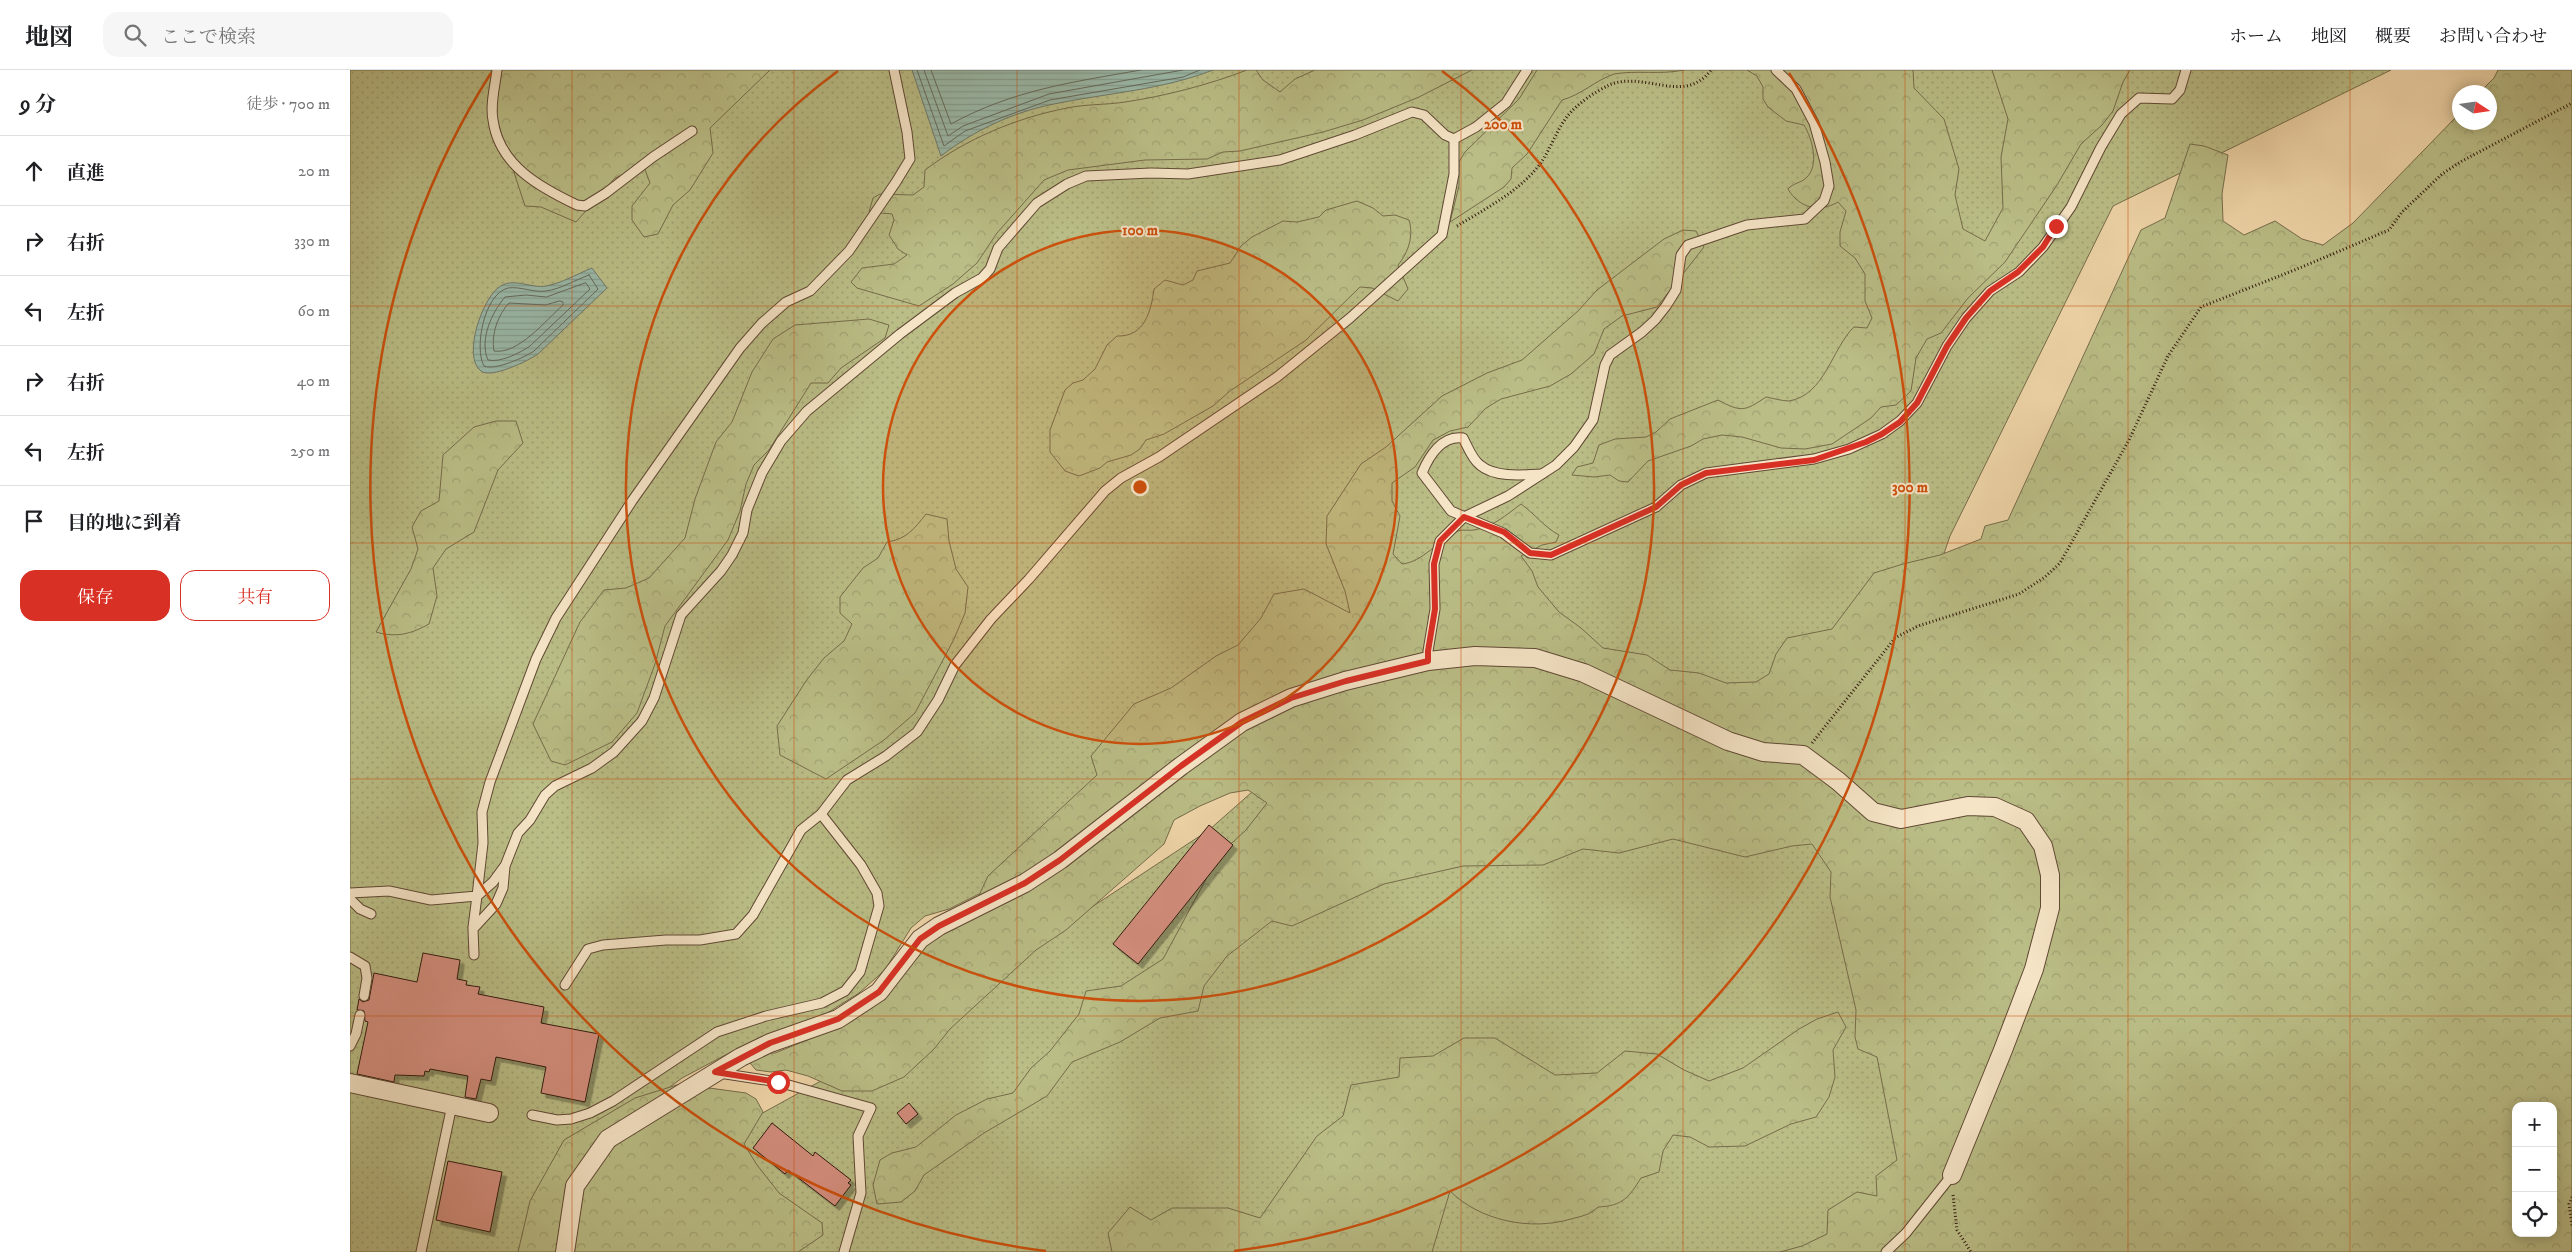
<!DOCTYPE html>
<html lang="ja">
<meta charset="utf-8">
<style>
:root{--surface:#fff;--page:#f6f6f6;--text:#202124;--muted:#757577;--line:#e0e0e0;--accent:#d93025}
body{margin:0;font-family:"IM FELL DW Pica","Noto Serif JP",serif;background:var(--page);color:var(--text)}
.controls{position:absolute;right:15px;bottom:15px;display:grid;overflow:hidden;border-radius:10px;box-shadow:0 2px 12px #0003}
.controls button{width:45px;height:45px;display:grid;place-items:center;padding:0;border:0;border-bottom:1px solid var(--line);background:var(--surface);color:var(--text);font:25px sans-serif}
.compass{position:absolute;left:2102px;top:15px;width:45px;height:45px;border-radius:50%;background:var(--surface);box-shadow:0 2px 12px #0003;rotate:102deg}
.stop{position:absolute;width:15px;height:15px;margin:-11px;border:4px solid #d93025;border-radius:50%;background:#fff}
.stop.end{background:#d93025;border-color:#fff;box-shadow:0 1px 5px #0008}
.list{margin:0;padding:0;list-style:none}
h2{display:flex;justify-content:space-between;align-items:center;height:65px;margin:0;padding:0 20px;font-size:21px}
h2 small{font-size:16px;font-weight:400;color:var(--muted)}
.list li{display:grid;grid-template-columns:32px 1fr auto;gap:15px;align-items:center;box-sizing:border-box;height:70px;padding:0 20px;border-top:1px solid var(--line)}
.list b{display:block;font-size:19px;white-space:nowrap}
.list em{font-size:16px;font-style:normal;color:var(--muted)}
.actions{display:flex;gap:10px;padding:15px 20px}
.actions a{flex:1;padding:11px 0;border:1px solid var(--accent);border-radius:15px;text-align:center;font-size:18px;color:var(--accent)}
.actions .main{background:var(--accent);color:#fff}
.icon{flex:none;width:28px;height:28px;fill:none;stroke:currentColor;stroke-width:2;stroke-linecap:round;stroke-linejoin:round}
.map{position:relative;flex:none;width:2222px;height:1182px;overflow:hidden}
header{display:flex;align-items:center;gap:30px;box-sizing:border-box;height:70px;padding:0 25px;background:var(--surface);border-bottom:1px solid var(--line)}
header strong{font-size:24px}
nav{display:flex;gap:28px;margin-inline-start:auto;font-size:18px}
.search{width:350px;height:45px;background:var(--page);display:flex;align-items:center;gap:12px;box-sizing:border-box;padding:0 18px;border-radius:15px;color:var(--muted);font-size:19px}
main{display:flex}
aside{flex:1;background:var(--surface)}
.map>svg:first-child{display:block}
.grass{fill:url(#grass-dots);stroke:#766c4a}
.forest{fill:url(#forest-crowns);stroke:#766c4a;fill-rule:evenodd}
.water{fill:url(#water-rules);stroke:#70796b}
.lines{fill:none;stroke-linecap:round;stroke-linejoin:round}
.shore{stroke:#666a5c;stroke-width:1}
.building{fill:#d58f7f;stroke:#311a0e;filter:url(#shadow)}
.service-casing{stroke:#604934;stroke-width:11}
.minor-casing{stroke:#604934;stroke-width:20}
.path{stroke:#311a0e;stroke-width:3;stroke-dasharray:1 2.5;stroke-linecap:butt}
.service{stroke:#f5e4c6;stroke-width:9}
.minor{stroke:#f5e4c6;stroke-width:18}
.route{stroke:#d93025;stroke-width:6}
.grid{fill:none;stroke:#cd500c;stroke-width:1;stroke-opacity:0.55}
.ring{fill:none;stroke:#cd500c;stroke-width:2.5}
.centre{fill:#cd500c;stroke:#f5e4c6;stroke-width:2.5}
.ring-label{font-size:15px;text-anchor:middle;font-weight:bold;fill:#cd500c;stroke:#f5e4c6;stroke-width:4;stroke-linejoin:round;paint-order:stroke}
</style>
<header>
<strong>地図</strong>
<div class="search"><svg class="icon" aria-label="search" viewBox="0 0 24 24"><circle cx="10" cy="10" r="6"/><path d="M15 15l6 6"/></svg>ここで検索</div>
<nav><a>ホーム</a><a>地図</a><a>概要</a><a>お問い合わせ</a></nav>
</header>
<main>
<aside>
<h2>9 分<small>徒歩 · 700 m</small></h2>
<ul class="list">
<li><svg class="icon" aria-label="ahead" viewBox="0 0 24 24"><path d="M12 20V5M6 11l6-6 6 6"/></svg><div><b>直進</b></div><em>20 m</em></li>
<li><svg class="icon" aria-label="right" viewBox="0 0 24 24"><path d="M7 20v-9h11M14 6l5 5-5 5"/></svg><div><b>右折</b></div><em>330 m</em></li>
<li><svg class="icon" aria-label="left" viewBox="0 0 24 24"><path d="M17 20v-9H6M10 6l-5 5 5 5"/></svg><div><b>左折</b></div><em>60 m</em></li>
<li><svg class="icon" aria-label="right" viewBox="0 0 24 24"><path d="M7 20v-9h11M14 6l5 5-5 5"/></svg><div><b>右折</b></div><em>40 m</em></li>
<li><svg class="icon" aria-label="left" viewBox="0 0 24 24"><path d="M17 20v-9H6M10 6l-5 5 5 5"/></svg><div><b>左折</b></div><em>250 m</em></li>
<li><svg class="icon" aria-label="arrive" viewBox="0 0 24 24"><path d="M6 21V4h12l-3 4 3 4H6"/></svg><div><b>目的地に到着</b></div></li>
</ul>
<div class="actions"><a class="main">保存</a><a>共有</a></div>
</aside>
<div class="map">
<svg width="2222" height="1182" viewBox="0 0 2222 1182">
<defs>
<pattern id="grass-dots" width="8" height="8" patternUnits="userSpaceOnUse" patternTransform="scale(1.25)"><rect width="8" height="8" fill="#babd86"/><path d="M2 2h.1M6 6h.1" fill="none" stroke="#a0a272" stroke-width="1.8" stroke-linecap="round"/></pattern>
<pattern id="forest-crowns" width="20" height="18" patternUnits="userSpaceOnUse" patternTransform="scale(1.25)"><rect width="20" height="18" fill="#babd86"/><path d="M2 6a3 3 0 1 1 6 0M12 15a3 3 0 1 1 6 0" fill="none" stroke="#a0a272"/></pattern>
<pattern id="water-rules" width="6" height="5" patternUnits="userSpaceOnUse" patternTransform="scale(1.25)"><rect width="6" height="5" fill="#9ab9a9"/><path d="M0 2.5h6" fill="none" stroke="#859e90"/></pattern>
<filter id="shadow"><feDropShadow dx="4.5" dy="4.5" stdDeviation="0" flood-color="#0004"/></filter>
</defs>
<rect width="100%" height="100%" fill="#efd5a8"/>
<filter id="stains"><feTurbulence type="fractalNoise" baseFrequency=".004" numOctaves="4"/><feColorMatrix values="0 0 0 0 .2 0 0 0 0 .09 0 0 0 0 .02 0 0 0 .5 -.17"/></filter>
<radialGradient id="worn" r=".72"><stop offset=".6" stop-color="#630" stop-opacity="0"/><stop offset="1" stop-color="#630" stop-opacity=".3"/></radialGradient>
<g class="grass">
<path d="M0,0H2041L1763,136L1600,466L1581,522L1453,664L1183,578L685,796L599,839L575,846L561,858L535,900L509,923L471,947L443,955L383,981L332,1008L277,1049L207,1182H0Z"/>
<path d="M1478,720L1598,1092L1462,1182H249L267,1123L509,990L859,760L902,722Z"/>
</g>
<g class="forest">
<path d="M141,0H420L360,58L363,83L340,120L323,135L308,164L294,167L282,150V136L300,113L294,97L265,108L226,152L191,137L175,136L143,38Z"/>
<path d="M897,0H906L913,10L930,22L945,9L965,0H1122L1069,27L1013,50L973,62L890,81L873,82L857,89L795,90L718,100L694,110L647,163L627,193L603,214L569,236L507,218L501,212L512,198L544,194L557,185L548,179L539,165L544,150L542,144L519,142L523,128L530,124L563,125L574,117L575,100C616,69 666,48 717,38C736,34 756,35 775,32C815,26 858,15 897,0Z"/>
<path d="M1187,0H1334C1310,5 1287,0 1264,4C1246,10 1231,25 1212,30L1177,84L1162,98L1161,109L1154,117L1100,152L1109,116V92L1115,82L1169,29Z"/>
<path d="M1397,0H1563L1564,18L1594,49L1609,99L1605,125L1613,159L1635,171L1653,138L1651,87L1658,49L1642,0H1780L1773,12L1763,41L1752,55L1731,74L1707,115L1655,192L1618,228L1591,263L1577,269L1566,288L1561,321L1546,335L1531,337L1521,348L1482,374L1455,379L1431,378L1392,367L1372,365L1353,369L1341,376L1298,391L1278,412L1269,411L1260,405L1244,407L1222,405L1227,397L1243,393L1249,375L1265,369L1296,367L1306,362L1320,349L1368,330C1391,342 1394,342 1416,327C1422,328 1432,331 1439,331C1475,325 1482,278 1504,257L1517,258L1522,248L1515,231V204L1505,188L1490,176V162L1496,141L1488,132C1469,143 1449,138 1438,119C1443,113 1451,113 1456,108C1470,96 1462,68 1454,55L1436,51L1418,37L1413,29V17L1407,6Z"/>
<path d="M2148,0H2222V1182H1430L1452,1176L1477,1164L1478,1140L1507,1122L1527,1126L1526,1106L1547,1090L1527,987L1508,979L1505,967L1506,940L1480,827L1481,802L1462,774L1442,776L1395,787L1323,769L1269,783L1233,779L1193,795L1113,796L1034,814L942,856L922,851L877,886L854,916L848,941L810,948L770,972L722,992L697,1026L634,1063L574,1105L565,1121L551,1132L527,1134L523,1115L530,1090L542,1083L566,1077L606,1045L637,1029L663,1023L681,998L700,981L729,944L736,921L771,916L813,889L869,785L896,760L917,733L898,720L880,723L850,736L824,750L814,774L716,860L686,880L600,959L584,979L554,1007L522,1021H492L458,1006L436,1000L421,1002L406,1000L400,993L412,983H425L482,960L509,944L568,880L588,865L618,849L638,806L747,705L741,686L784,634L821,618L866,586L888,575L911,548L924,524L954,519L1000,543L995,521L976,474L977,446L1011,394L1036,377L1092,326L1137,303L1172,290L1228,241L1247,220L1314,169L1333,160L1346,161L1354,177L1307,237L1272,246L1254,259L1244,284L1221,304L1200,316L1151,329L1136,338L1118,357L1100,361L1083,370L1065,397L1042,413V431L1050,446L1043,484L1052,494C1073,492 1088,470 1108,461C1113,459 1119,461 1124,460C1143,457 1156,445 1171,434C1185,444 1194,457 1209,465L1206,472L1192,475L1171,486L1182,501L1188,517L1209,542L1231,558L1253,578L1297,585L1320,600L1349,603L1376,613L1406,612L1419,604L1426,584L1437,568L1482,559L1524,503L1553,494L1590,485L1631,469L1635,456L1658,450L1791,160L1815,148L1840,74L1854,76L1878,85L1872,124L1873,151L1894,165L1925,151L1952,169L1973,175L2003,153L2109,44L2110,52H2140V22H2130L2144,8ZM2166,1036H2203V1163H2166Z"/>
<path d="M1007,131L1023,138L1033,146L1045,145L1059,150C1064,166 1058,183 1048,195L1058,219L1048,231L1022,218L1010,217L956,270L880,321L863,336L814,364L796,370L790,379L781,385L757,392L750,398L729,406L715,401L700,382V360L715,320L723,313L733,310L745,299L757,275L767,266C795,267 801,241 804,219L815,210L833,215L843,210L847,201L880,193L891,176L902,167L933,151L947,152L969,147L976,140Z"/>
<path d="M519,249L539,255L535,268L491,298L478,313H461L419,380L404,395L396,414L390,441L378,470L315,556L305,594L287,643L262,672L215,695L201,691L183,654L230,552L254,520L276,518L299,508L335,468L345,429L366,372L382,352L402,302L423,269L445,255Z"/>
<path d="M146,351H166L173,373L148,400L124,462L96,479L83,498L87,526L79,554C61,564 46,568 26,562L61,499L68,479L62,457L71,441L89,431L93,385L124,357Z"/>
<path d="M576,444L597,449L599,471L606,499L618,517L615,543L604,569L565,643L534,670L476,709L430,685L427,656L456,611L474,588L494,571L502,554L490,543V527L513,498L528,488L537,472C557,469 564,459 576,444Z"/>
<path d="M1488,942L1496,957L1483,980L1485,1007L1479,1027L1466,1047L1441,1054L1395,1076L1359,1077L1340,1067L1323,1065L1313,1081L1309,1102L1291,1108C1279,1127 1273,1136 1248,1137C1240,1145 1232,1146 1221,1149C1181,1161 1130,1151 1100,1121L1082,1182H762L758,1163L780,1137L801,1150L822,1138H878L910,1148L967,1066L993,1046L1001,1015L1049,1007L1050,988L1083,986L1114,968H1145L1205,1005L1247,1003L1275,981L1307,984L1334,1000L1359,1011L1393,998L1449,959L1467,949Z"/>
<path d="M330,1014L396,1023L406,1029L413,1042L394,1074L407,1095L429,1123L472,1153L473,1165L448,1182H168L180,1131L214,1070L285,1028Z"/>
</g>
<g class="water">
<path d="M562,0H863C812,20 757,23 704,34C663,42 623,61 591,86Z"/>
<path d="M242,198L257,218L188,284C178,291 141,309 131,301C112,287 132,230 148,218C162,206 181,219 196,216C212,213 227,204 242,198Z"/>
</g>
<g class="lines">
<g class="shore">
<path d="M567,0L594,76L615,61L700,30L833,7L850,0"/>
<path d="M574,0L598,66L613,56L699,24L833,0"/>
<path d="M581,0L601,54C663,20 723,12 791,0"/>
<path d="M239,205L248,219L184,281C175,287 145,301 134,296C124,278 134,224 158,218C170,216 184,223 196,221C211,219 225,210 239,205Z"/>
<path d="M236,213L240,219L180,276C170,283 150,293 138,290C129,270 142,242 155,227L176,225L196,227Z"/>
<path d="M210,231L213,232V235C196,250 168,285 144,281C141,264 148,245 159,233L195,235Z"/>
</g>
</g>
<g class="building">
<path d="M859,755L883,775L788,894L763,874Z"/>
<path d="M73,883L110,890L107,909L117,911L116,915L130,917L128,924L194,937L191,953L249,964L235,1032L191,1023L196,997L146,987L141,1011L131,1009L126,1029L115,1027L118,1006L80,999L79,1002L75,1001L74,1006L45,1005L44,1012L7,1004L18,952L15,951L14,941L7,940L9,929L13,932L19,930L24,903L67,912Z"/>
<path d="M559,1033L568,1044L556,1054L547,1043Z"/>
<path d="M422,1053L463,1086L465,1082L501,1110L498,1113L501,1115L485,1136L438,1100L435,1104L403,1078Z"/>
<path d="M98,1091L152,1102L140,1162L86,1150Z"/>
</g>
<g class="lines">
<defs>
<g id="service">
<path d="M147,0C145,16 140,35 143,50C149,95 189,117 227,135L235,136L256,123L303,87L342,61"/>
<path d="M1192,404C1174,405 1145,408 1130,395C1122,389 1118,377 1113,368C1092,365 1079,386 1072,403L1101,441L1153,463L1180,483L1201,485L1306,437L1331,415L1356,403L1464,389L1499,379L1532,364L1550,351L1567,333L1597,276L1616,248L1640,221L1669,202L1693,177L1721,137L1751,77L1771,44L1789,28L1822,29L1830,20L1836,0"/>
<path d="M1078,591V581L1085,539L1084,494L1090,471L1114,447L1158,426L1206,395L1224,377L1243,350L1255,295L1260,285L1292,262L1305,250L1316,236L1326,220L1331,185L1338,175L1397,155L1455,149L1474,131L1479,116L1475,92L1464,53L1446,19L1426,0"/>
<path d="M0,823L39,821L81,830L127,826L133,773L132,742L140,712L186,589L206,548L282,431L390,278L412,253L436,232L460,221L499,181L546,112L560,89L557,62L544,0"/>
<path d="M0,829L10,839L21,844"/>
<path d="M123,857L127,826L143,812L154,797"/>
<path d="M124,885L123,859L146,834L153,818L155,796L168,763L180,750L195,725L205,716L242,698L264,682L292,651L304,628L331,545L371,501L382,485L393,463L397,440L412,403L431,371L457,341L550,264L605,223L632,208L640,199L648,178L687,133L717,114L736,106L801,103L838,104L930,90L1005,65L1062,42L1074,45L1095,65L1104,69L1126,57L1156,33L1177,0"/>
<path d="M0,887L15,896L17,908L14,926"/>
<path d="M215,915L238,879L253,875L316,870H350L386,864L403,845L451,760L471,744L497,710L536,686L567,662L588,630L605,595L641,549L679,509L755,421L771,408L809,387L927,307L1000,248L1092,165L1104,104V69"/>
<path d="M0,976L6,964L10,945"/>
<path d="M369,1003L428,1012L521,1038L508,1066L511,1123L494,1182"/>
<path d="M182,1045L207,1050L221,1049L240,1043L263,1031L367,962L416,946L472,933L495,921L510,902L529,836L527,823L511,795L471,744"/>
<path d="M71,1182L102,1035"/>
<path d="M1536,1182L1556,1163L1602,1105"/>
</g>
<g id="minor">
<path d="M0,1013L139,1043"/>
<path d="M215,1182L225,1116L258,1069L391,987L420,973L488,949L529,922L570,869L589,856L675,813L710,790L831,696L892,652L941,628L995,611L1078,591L1125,586L1185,588L1234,603L1378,671L1413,682L1453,685L1488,711L1523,742L1551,749L1618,736L1645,737L1676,751L1693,776L1700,805V838L1684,899L1653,980L1602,1105"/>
</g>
</defs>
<use href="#service" class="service-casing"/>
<use href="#minor" class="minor-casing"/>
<g class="path">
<path d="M1107,156C1135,139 1170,121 1190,94C1200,80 1206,62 1216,48C1225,35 1245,22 1259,15C1295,0 1334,36 1361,0"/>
<path d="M1462,673L1545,568L1568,556L1669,524L1695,507L1710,493L1779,370L1818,286L1851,237L1952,197L2039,160L2052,142L2092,104L2112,91L2222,33"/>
<path d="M1603,1125L1607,1160L1621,1182"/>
<path d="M2222,1127L2219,1134L2222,1156"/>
</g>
<use href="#service" class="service"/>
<use href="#minor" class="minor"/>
</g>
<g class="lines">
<path class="route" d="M428,1012L365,1002L420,973L488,949L529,922L570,869L589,856L675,813L710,790L831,696L892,652L941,628L996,611L1078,591V581L1085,539L1084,494L1090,471L1114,447L1154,462L1180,483L1201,485L1306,437L1331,415L1356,403L1464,390L1516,372L1532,364L1550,352L1567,333L1597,276L1616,248L1640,221L1668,202L1693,177L1706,156"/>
</g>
<path class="grid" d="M222,0V1182M444,0V1182M667,0V1182M889,0V1182M1111,0V1182M1333,0V1182M1555,0V1182M1778,0V1182M2000,0V1182M0,236H2222M0,473H2222M0,709H2222M0,946H2222"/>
<circle cx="790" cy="417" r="257" fill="#cd500c" fill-opacity=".12"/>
<g class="ring">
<circle cx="790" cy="417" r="257"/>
<path d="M1092 1A514 514 0 1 1 488 1"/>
<path d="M696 1181A770 770 0 0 1 141 3M1439 3A770 770 0 0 1 884 1181"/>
</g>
<circle cx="790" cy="417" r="8" class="centre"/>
<g class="ring-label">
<text x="1153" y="59">200 m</text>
<text x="790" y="165">100 m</text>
<text x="1560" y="422">300 m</text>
</g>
<rect width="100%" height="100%" filter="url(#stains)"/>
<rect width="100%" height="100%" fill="url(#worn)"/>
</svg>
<div class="controls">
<button>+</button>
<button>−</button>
<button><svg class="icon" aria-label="locate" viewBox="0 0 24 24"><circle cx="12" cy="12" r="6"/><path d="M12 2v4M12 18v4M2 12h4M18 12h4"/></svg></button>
</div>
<svg class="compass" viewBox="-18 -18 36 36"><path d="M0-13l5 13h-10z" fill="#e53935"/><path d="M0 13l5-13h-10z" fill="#757577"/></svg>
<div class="stop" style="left:428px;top:1012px"></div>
<div class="stop end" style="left:1706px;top:156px"></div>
</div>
</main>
